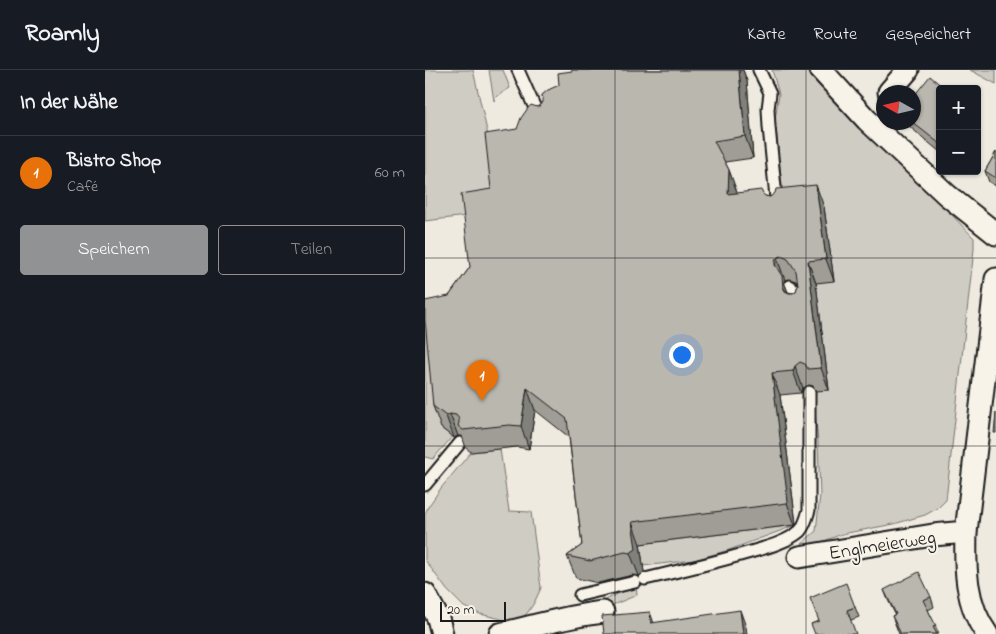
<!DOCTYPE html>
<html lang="de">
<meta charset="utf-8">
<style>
:root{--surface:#171b24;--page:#242831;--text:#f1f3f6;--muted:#9ea1a6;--line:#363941;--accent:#919294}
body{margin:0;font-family:"Indie Flower",sans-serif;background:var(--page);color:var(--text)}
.controls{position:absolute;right:15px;top:15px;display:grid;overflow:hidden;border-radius:5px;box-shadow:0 1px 4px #0004}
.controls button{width:45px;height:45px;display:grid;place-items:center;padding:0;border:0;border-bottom:1px solid var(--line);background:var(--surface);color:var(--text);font:25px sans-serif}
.compass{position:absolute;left:451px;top:15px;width:45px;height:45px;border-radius:50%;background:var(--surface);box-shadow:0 1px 4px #0004;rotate:278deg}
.scale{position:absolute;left:15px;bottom:12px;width:66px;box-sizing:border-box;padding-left:5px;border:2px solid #1c1c1c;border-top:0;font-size:14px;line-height:18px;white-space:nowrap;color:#1c1c1c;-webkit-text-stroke:4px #f7f3e8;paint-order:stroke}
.you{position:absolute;left:256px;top:284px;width:18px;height:18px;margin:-12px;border:4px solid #fff;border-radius:50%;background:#1a73e8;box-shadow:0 0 0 8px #1a73e833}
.badge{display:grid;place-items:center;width:32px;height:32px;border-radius:50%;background:var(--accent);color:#fff;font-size:16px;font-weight:700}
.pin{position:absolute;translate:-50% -41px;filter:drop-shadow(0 1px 2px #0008)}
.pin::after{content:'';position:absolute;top:26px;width:18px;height:15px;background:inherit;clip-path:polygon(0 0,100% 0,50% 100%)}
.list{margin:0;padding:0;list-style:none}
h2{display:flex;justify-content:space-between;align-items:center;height:65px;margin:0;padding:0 20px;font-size:21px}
h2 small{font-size:16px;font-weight:400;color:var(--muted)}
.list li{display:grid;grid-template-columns:32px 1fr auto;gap:15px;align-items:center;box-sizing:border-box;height:75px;padding:0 20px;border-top:1px solid var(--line)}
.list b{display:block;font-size:19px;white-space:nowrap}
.list p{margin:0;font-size:16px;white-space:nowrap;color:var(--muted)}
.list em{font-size:16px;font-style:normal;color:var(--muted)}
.actions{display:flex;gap:10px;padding:15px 20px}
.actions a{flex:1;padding:11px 0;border:1px solid var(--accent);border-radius:5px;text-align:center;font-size:18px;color:var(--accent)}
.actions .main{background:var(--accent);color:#fff}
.map{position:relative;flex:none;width:571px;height:564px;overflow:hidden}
header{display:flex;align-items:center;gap:30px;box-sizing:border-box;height:70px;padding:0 25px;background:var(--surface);border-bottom:1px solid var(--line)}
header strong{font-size:24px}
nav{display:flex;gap:28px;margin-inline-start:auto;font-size:18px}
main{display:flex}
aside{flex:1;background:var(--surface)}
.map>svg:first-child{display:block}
.green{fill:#cfccc3;stroke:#767470}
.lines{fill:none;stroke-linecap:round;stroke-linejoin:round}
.lane-casing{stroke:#1c1c1c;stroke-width:15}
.street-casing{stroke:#1c1c1c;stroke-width:25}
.lane{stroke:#f7f3e8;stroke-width:11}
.street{stroke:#f7f3e8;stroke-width:21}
.wall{fill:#a09d96;stroke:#1c1c1c;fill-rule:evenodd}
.shaded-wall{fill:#82807a;stroke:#1c1c1c}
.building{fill:#bab7af;stroke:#1c1c1c;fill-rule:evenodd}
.grid{fill:none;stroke:#1c1c1c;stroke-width:1;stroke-opacity:0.55}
.labels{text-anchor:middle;stroke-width:4;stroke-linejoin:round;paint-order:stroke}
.street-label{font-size:20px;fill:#1c1c1c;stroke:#f7f3e8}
</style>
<header>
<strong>Roamly</strong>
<nav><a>Karte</a><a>Route</a><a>Gespeichert</a></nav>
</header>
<main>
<aside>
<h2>In der Nähe<small></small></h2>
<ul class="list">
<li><span class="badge" style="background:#e8710a">1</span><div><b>Bistro Shop</b><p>Café</p></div><em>60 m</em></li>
</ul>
<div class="actions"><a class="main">Speichern</a><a>Teilen</a></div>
</aside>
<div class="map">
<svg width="571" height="564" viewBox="0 0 571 564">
<rect width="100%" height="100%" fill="#eeeae0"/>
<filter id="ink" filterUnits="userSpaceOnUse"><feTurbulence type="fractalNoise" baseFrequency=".02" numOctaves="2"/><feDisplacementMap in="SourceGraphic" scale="10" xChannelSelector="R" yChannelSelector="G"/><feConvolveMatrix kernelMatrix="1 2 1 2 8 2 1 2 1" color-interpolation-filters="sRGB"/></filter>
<g filter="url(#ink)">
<g class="green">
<path d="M0,0H48L68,87L75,142L0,151Z"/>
<path d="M64,0H78L85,18C79,22 72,25 69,31Z"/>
<path d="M347,0H388L549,168V179L521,430L513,438L500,445L469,454L417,464L363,485L391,461L395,425L393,372L379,224L366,202L350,49L354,24Z"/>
<path d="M545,0H571V14Z"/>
<path d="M6,253L16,358L27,367L8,389L0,387V254Z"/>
<path d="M75,379L84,441L106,442L116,518L109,533L103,542L96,549L85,551L55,544L39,537L22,520L0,490V444L3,437L16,418L46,382Z"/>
<path d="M371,455L304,480L269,490L218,496L215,474Z"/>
<path d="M211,515L212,525L178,539L172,534Z"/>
</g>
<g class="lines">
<defs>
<g id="lane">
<path d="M93,0L113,45L117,50"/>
<path d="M334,0L345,23L343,39L344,57L352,138"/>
<path d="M365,216L372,225L373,234"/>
<path d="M0,415L35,373"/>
<path d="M220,509C254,501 288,493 322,483C339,478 361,473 375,461C380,455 382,447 384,440V322"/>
<path d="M155,525L210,512"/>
</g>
<g id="street">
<path d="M396,0L442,50L522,125L571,164"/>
<path d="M464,22L483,0"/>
<path d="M374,487L508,465L541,462"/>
<path d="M0,524L13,548L17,564"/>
<path d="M75,564C109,556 143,546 178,542"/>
<path d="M562,564C540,534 540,497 541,462L571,209"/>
</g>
</defs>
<use href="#lane" class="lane-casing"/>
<use href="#street" class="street-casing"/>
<use href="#lane" class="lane"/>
<use href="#street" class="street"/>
</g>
<g class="wall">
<path d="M147,0H318L322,11L328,88L300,92L304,100L312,123L338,124L340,126L399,137L409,211L391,213L404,320L391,321L388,316L384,315L378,318L376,323L355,325L371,454L370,455L215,474L219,502L214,506L208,505L173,513L151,508L142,486L157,475L144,367L110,340L104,379L92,377L46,382L41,378L37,366H33L29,368L16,358L8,336L24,226L45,197L66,119L92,59L112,37L115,36L118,32L117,25L134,15L147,1ZM364,209L371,211L373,215L371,221L368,223L363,222L359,212L360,210Z"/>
<path d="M515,19V82L479,52H488Z"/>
<path d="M571,82V116L564,112L560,101Z"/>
<path d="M459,520L506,527L509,537L503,540L514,564H474L467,546L470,544L463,530Z"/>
<path d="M430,537L434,547L426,550L386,554Z"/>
</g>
<g class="shaded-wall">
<path d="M314,0H318L322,11L328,88L320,66Z"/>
<path d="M304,100L312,122L311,146L303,124Z"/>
<path d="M391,115L399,137L409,211L401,189Z"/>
<path d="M352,188L360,210L359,212L365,228L358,217L350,195V191Z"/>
<path d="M383,191L391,213L404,320L396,298Z"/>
<path d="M370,296L378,318L376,323L368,301Z"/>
<path d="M347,303L355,325L371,454L370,455L362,433Z"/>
<path d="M102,318L110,340L104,379L96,356Z"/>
<path d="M25,344L33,366L29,368L21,346Z"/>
<path d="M207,452L215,474L219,502L214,506L205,483Z"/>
<path d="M315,540L321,557L322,564H318Z"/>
<path d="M225,542L231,559L226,553Z"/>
</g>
<g class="building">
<path d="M147,0H314L320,66L289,71L304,100L303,124L336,120L338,124L340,126L345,127L350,123L351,119L391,115L401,189L383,191L396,298L383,299L380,294L375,292L370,296L368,301L347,303L363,432L362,433L207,452L211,479L205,483L200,482L165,491L142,486L157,475L142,349L102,318L96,356L84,355L38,360L33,356L34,352V349L31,345L25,344L21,346L8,336L0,249V231L24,226L45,197L36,124L66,119L60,64L92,59L96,48L103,38L106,35L112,37L115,36L118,32V28L117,25L123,20L134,15L133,3L147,1ZM356,186L363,189L371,201L373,215L371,221L368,223H364L360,221L358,217L357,206L350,195V191L352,188Z"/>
<path d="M505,6L520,19H515V74L487,52H488V27Z"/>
<path d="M571,82V108L560,101Z"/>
<path d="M571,342V363H569Z"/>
<path d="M494,502L506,527L498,530L511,556L508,557L512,564H476L467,546L471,544L459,520Z"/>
<path d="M421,513L430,537L422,540L431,564H390L386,554L394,551L385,528Z"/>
<path d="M315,540L318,564H179L177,546L225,542L226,553Z"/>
</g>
</g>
<path class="grid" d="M190,0V564M381,0V564M0,188H571M0,376H571"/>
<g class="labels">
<g class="street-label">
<text transform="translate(457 474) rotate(-9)" y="7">Englmeierweg</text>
</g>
</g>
</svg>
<div class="controls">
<button>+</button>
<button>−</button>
</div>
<svg class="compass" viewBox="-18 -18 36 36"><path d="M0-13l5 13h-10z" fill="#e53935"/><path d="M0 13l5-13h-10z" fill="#9ea1a6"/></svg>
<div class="scale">20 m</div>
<div class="you"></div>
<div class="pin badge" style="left:57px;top:331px;background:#e8710a">1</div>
</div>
</main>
